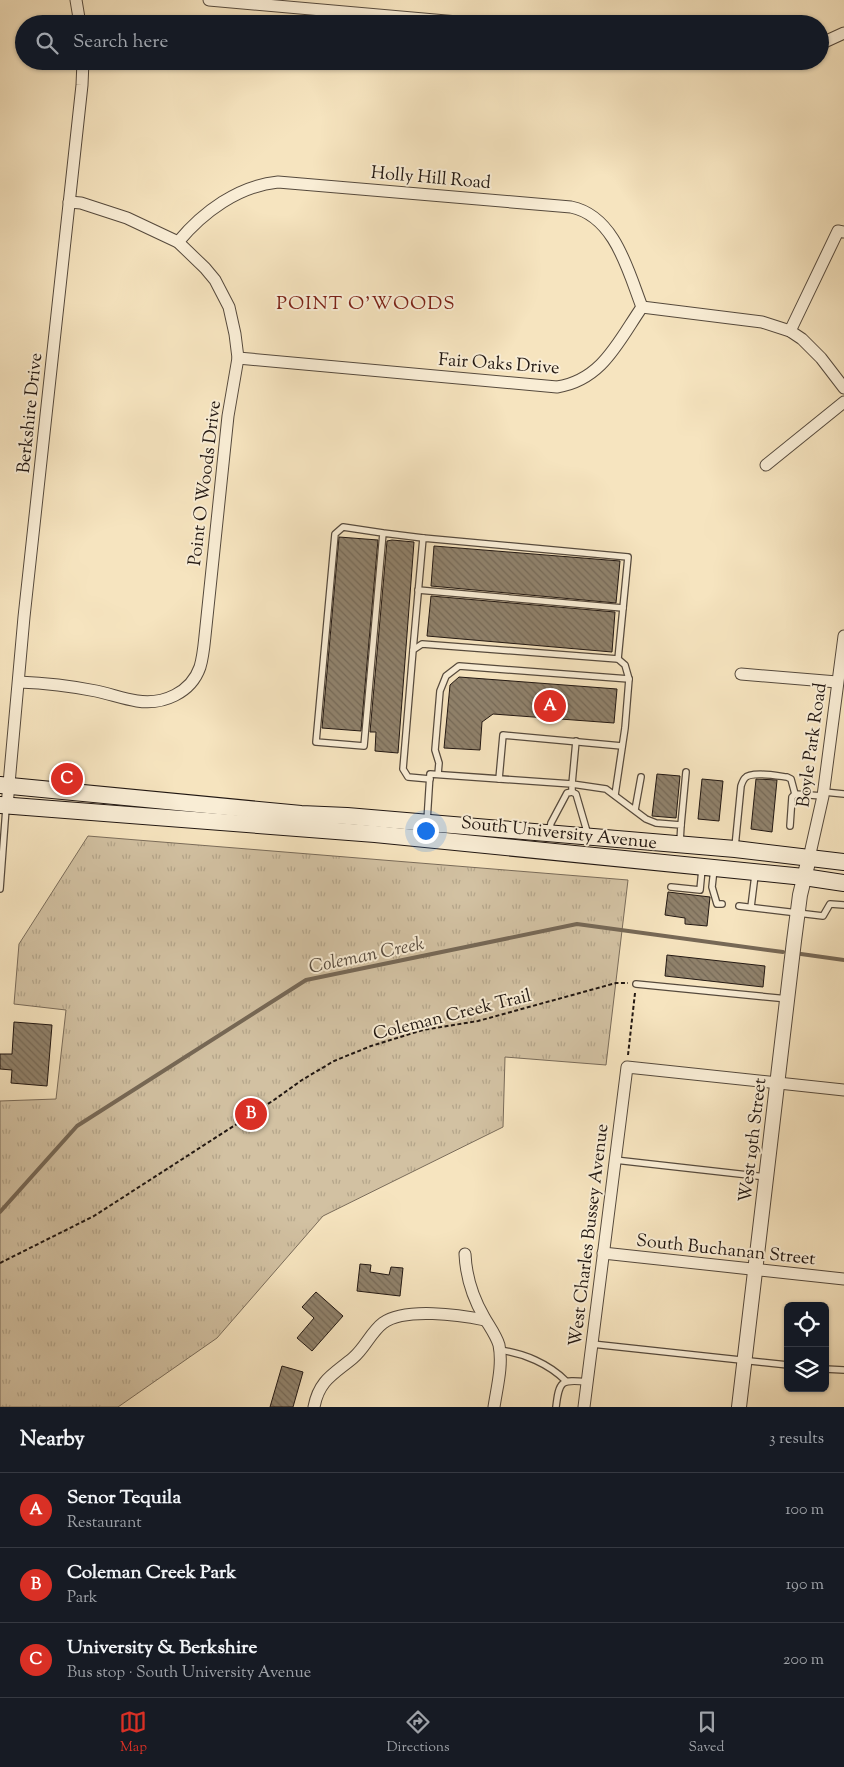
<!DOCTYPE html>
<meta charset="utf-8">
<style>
:root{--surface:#171b24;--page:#242831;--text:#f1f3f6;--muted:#9ea1a6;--line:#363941;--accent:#d93025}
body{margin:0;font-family:"Sorts Mill Goudy",serif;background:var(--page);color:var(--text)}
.controls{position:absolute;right:15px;bottom:15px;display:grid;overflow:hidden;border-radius:8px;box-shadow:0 1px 4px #0004}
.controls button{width:45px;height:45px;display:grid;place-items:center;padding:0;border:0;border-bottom:1px solid var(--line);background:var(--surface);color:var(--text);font:25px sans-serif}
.you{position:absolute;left:425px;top:830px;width:18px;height:18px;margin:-12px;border:4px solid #fff;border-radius:50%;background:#1a73e8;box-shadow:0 0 0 8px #1a73e833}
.badge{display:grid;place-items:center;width:32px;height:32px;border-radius:50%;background:var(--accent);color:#fff;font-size:16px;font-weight:700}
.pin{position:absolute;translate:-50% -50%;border:2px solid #fff;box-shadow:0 1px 5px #0006}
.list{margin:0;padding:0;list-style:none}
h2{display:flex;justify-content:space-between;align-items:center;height:65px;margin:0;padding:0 20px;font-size:21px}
h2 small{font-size:16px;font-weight:400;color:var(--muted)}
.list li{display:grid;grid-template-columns:32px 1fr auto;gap:15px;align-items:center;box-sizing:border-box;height:75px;padding:0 20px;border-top:1px solid var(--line)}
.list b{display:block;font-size:19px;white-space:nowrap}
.list p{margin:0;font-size:16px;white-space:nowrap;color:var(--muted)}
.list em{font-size:16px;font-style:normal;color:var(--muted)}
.icon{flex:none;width:28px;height:28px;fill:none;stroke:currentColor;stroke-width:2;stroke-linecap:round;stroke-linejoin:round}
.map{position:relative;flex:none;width:844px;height:1407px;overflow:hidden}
.search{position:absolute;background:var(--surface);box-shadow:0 1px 4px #0004;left:15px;right:15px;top:15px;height:55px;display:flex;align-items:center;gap:12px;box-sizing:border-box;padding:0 18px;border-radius:28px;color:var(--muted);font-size:19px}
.sheet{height:290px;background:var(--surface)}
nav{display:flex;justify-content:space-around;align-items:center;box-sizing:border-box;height:70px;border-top:1px solid var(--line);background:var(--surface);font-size:14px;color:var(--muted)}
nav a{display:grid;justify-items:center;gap:2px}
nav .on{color:var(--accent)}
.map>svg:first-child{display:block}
.park{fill:url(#park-tufts);stroke:#7a6c5a}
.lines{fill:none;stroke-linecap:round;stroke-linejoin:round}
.stream{stroke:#766856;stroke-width:4}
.building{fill:url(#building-back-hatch);stroke:#211712}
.service-casing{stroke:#564a3d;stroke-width:8}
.minor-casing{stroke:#564a3d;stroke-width:13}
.tertiary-casing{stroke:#564a3d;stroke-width:16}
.secondary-casing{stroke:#211712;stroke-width:18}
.path{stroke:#211712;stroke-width:2;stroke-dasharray:4 2.5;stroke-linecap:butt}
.service{stroke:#f9edd5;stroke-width:5.5}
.minor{stroke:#f9edd5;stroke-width:11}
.tertiary{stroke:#f9edd5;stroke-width:14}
.secondary{stroke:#f9edd5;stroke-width:16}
.labels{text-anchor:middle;stroke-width:4;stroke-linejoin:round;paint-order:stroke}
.street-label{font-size:18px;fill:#211712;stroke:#f9edd5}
.neighbourhood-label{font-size:19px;letter-spacing:1px;fill:#7a1f14;stroke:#f9edd5}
.water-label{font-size:19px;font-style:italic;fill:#594d40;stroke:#f9edd5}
</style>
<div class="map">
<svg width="844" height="1407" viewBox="0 0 844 1407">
<defs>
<pattern id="park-tufts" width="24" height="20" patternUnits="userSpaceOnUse" patternTransform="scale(1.25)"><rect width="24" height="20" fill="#d2c1a2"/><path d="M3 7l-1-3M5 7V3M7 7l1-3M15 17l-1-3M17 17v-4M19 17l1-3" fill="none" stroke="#b4a58a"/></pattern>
<pattern id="building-back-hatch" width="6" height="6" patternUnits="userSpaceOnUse" patternTransform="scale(1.25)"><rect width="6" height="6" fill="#90826c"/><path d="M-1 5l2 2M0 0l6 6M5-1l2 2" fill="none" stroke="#756957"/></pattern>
</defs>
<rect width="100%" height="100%" fill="#f6e4bf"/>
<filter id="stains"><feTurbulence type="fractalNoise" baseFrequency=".004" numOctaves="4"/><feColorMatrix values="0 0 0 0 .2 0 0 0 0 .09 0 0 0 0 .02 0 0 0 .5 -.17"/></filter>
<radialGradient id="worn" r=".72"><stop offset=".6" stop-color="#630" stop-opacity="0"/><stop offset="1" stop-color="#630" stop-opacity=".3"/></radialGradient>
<path class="park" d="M88,836L628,880L606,1065L505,1057L503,1127L323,1216L217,1338L118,1407H0V1101L56,1099L66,1010L14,1004L19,944Z"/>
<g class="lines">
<g class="stream">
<path d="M801,954L844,960"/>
<path d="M0,1212L77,1126L306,980L577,924L783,952"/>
</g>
</g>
<g class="building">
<path d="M339,537L378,540L361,731L322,728Z"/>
<path d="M392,540L414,542L398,753L375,751L376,732H370L387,541Z"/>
<path d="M434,546L620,561L616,603L431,586Z"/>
<path d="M431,596L615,612L612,652L427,636Z"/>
<path d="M459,677L617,689L614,723L493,714L482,722L480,750L444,748L450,685Z"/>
<path d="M657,774L680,776L676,818L652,816Z"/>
<path d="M702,779L723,781L719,821L698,819Z"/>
<path d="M756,779L777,780L772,832L751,829Z"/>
<path d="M668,892L710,897L707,926L685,924V918L665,915Z"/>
<path d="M667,955L765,966L763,987L665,976Z"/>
<path d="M14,1022L52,1025L47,1086L11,1083L12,1070L0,1069V1054H12Z"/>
<path d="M360,1264L371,1265L370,1272L389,1275L391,1267L403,1268L400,1296L357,1291Z"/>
<path d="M316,1292L343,1316L312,1351L297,1338L314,1318L302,1307Z"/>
<path d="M282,1366L303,1372L293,1407H270Z"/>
</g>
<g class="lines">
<defs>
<g id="service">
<path d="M383,533L343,527L335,534L316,742L364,746L383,533L423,538"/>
<path d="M418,590L623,608"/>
<path d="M413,650L423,538L628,557L618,659"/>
<path d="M576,741L572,784L606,789L646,819L656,823L681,825L680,842"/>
<path d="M438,774L439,763L435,750L440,691L446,676L459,666L629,679"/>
<path d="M430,779L408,777L403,769L413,650L422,644L618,659L625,665L629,679L625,728L615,795"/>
<path d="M499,779L503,735L622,746"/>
<path d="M824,792L844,794"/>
<path d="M635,810L641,777"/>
<path d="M427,821L430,774L572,784V792"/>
<path d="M681,825L686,772"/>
<path d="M790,826L792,797L795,794L823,796"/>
<path d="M549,833L551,823L567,793L572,792L576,794L588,835"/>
<path d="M735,847L741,786C742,783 743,780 745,778C751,771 778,776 787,777L791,779L795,794"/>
<path d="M714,869L712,887L717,904H722"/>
<path d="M671,887L700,890L702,869"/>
<path d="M0,889L6,808"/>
<path d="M739,906L823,916L830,904L844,905"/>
<path d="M751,907L755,875"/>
<path d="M636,984L788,999"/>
<path d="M615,1160L766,1177"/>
<path d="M592,1344L788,1365"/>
<path d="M499,1350C524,1353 549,1364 566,1381"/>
<path d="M825,1369L844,1370"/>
<path d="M556,1407C559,1381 561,1379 587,1382"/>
</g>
<g id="minor">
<path d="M76,0L80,24"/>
<path d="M209,0L480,24"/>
<path d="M820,44L844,33"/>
<path d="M178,242C203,212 238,186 278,182L571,207C615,216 628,271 642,307"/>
<path d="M642,307L762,322L790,331L802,339L821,358L844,388"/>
<path d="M790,331L838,231L844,232"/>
<path d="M238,358L557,387C602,380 618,342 642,307"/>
<path d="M766,465L844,402"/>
<path d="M741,674L837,682"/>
<path d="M19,682C45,683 71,686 96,691C110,694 124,699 137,701C163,705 191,693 200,667C203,657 204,646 205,636L228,416L238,358L235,334L229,307L215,280L205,268L178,242L127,218L81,203L69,202"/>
<path d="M7,806L24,617L82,85L83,61"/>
<path d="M809,858L823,796L844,636"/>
<path d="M603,1253L844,1279"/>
<path d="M465,1254C466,1276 473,1298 484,1317C489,1326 496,1335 499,1345C503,1365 497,1387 494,1407"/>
<path d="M314,1407C319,1380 334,1374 353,1358C365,1348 371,1332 383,1323C405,1307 460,1315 485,1320"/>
<path d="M584,1407L627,1067L844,1090"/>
</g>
<path id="tertiary" d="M739,1407L794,941L800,895L809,858"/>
<g id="secondary">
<path d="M0,785L301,814L347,816L735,849L844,862"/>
<path d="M0,805L375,834L804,877L844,883"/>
</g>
</defs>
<use href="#service" class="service-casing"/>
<use href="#minor" class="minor-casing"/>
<use href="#tertiary" class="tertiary-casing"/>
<use href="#secondary" class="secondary-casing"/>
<g class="path">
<path d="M628,1055L635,993"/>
<path d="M0,1263L94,1216L274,1100L302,1080L334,1061L371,1046L423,1030L478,1021L616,983H628"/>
</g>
<use href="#service" class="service"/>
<use href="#minor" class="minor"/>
<use href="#tertiary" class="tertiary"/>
<use href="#secondary" class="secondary"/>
</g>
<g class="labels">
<g class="street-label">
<text transform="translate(431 177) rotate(5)" y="6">Holly Hill Road</text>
<text transform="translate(499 363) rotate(4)" y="6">Fair Oaks Drive</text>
<text transform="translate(29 413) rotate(-84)" y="6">Berkshire Drive</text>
<text transform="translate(204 483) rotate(-83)" y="6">Point O Woods Drive</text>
<text transform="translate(811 745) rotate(-82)" y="6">Boyle Park Road</text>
<text transform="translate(559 832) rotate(6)" y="6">South University Avenue</text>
<text transform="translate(452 1014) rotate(-14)" y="6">Coleman Creek Trail</text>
<text transform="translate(752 1140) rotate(-83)" y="6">West 19th Street</text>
<text transform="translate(588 1235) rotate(-83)" y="6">West Charles Bussey Avenue</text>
<text transform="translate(726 1249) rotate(6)" y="6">South Buchanan Street</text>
</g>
<g class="neighbourhood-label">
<text x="366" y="309">POINT O'WOODS</text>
</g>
<g class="water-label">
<text transform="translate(366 954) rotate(-12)" y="7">Coleman Creek</text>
</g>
</g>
<rect width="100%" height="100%" filter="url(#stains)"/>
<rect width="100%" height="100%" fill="url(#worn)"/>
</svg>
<div class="controls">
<button><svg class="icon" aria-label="locate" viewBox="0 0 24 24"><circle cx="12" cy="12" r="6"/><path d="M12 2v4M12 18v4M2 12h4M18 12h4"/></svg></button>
<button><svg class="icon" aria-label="layers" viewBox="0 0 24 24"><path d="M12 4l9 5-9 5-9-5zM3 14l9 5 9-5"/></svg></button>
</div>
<div class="you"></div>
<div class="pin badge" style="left:550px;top:706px">A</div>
<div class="pin badge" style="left:251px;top:1114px">B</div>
<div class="pin badge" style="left:67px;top:779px">C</div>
<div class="search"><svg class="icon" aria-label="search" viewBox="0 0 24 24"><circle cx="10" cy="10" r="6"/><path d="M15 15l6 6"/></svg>Search here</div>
</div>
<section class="sheet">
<h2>Nearby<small>3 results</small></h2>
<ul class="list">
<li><span class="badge">A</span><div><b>Senor Tequila</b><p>Restaurant</p></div><em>100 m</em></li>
<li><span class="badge">B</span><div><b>Coleman Creek Park</b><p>Park</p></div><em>190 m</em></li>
<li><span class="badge">C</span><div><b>University &amp; Berkshire</b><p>Bus stop · South University Avenue</p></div><em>200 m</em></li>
</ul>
</section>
<nav>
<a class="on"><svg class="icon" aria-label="map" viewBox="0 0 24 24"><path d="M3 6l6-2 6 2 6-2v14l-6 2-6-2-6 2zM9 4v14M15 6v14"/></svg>Map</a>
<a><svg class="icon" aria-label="directions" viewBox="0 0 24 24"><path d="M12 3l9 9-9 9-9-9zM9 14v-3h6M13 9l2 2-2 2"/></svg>Directions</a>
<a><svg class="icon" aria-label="saved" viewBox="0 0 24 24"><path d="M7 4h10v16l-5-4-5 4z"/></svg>Saved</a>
</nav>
